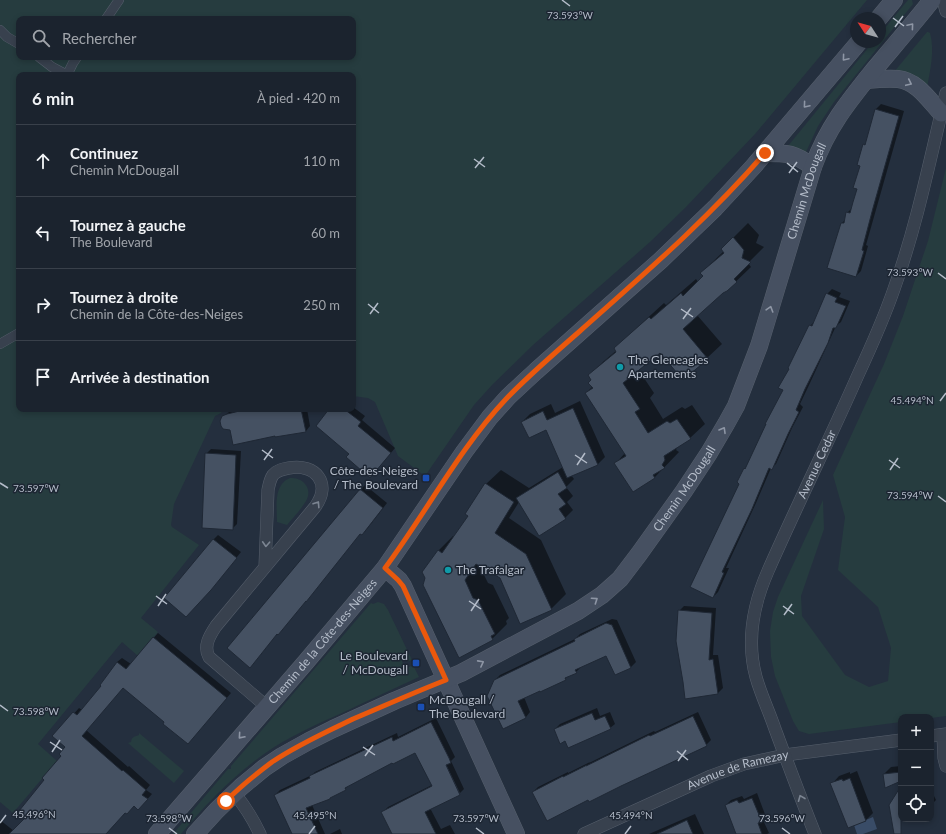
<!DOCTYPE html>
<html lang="fr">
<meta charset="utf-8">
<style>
:root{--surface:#1b232e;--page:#242b36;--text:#f1f3f6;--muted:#a0a4aa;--line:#39404a}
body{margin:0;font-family:Lato,sans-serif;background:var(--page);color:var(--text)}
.controls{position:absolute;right:12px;bottom:12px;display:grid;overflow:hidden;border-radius:8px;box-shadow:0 2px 6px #0003}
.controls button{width:36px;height:36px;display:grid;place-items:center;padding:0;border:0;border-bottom:1px solid var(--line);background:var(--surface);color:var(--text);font:20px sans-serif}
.compass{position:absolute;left:850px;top:12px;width:36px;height:36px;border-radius:50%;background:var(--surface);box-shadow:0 2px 6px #0003;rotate:306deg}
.stop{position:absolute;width:12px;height:12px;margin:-9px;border:3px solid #ea580c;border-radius:50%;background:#fff}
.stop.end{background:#ea580c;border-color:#fff;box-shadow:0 1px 4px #0008}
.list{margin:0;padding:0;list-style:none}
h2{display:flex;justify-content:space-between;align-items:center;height:52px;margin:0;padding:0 16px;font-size:17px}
h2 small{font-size:13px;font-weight:400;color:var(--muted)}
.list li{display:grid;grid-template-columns:26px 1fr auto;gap:12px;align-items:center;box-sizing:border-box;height:72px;padding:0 16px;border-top:1px solid var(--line)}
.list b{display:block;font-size:15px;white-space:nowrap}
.list p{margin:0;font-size:13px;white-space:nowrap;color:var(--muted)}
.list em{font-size:13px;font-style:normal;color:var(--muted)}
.icon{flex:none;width:22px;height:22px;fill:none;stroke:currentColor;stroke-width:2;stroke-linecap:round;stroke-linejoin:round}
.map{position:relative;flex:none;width:946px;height:834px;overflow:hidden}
.search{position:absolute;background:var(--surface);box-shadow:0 2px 6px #0003;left:16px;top:16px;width:340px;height:44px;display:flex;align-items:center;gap:10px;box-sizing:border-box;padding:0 14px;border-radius:8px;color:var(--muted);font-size:15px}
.panel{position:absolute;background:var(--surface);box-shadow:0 2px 6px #0003;left:16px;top:72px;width:340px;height:340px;border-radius:8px}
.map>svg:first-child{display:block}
.green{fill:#263c3f;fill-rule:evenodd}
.water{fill:#394c67}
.shadow{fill:#0007}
.building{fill:#455162;stroke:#1f2835}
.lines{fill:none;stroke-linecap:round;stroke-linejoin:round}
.pedestrian-casing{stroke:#565f6c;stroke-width:10}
.minor-casing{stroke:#565f6c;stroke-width:13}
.secondary-casing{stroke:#565f6c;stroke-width:18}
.pedestrian{stroke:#38414e;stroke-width:9}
.minor{stroke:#38414e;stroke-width:12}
.secondary{stroke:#465061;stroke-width:17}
.oneway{stroke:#8e96a5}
.oneway2{stroke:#7c8592}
.route{stroke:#ea580c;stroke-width:5}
.ticks{fill:none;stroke:#b4bcc9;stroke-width:1.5}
.culture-dot{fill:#0f9aa8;stroke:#1d2633;stroke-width:1.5}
.transit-dot{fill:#1a4fb4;stroke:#1d2633;stroke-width:1.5}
.labels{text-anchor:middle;stroke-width:3;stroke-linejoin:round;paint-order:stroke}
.street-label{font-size:12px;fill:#b4bcc9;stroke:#1d2633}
.poi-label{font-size:12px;fill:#b4bcc9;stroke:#1d2633;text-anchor:start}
.ticks-label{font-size:10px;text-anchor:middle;fill:#b4bcc9;stroke:#1d2633;stroke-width:3;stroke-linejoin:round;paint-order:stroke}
</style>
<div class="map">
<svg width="946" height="834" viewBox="0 0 946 834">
<rect width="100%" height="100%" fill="#242f3e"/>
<g class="green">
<path d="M0,0H867L755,134L686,207L650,242L533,345L492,385L474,405L425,476L398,456L375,402L368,398L353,396V75H19V409H223L221,413L215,416L174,504L171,525L172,527L199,545L141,618L158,632L138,656L122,642L38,744L57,761L13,813L0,802ZM19,19H353V57H19Z"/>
<path d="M908,0H912L913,4L834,102L818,126L806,152L788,147V146L873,42H880V34Z"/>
<path d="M927,32H928L930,33C935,51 930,71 927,88L894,72Z"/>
<path d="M946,168V716L931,718V717H901V722L809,734L799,731L793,721L775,676L771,657L770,631L773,612L778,597L823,500L824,529L801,596L802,616L845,675L869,687L888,681L891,648L878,607L838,570L845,517L833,475L884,364L903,316L928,241Z"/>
<path d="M290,478C296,478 301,479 305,484C308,487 309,492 308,496C307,503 292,519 287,525L277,522C277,507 273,485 290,478Z"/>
<path d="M378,602L384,604L388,610L412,660L407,662L406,659L402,661L405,669L413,665L419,677C393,689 367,701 342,713C315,725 288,737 264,754C232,777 206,804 181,834H173L228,769H231V766L371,603L373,604Z"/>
<path d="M139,733L184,771L174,783L128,743L131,742C132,737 133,737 139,735Z"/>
</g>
<path class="water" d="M873,817L877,829L863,834H857L854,825Z"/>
<g class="shadow">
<path d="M881,104L904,111L866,245L868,246L861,271L856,276L842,223L846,219L847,213L852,208L858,189L864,145L867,143L876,109Z"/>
<path d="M748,223L759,235L756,243L764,247L748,263L751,267L726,291L722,292L697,315L722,344L707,358L660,351L638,369L654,393L650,398L663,419L682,407L685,409L692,405L705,424L690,438L678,446L676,450L679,452L655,477L633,490L616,463L625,453L586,393L593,386V380L589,375L604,361L617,350L615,348L630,334L664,303L666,305L696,279L698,282L704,276L701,273L724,251L722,249Z"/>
<path d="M832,289L841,293L839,297L850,301L841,322L836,326L810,383L800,404L803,407L792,428L776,464L771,468L756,503L726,568H729L718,592L713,597L745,469L747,466L784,390L790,368L810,326L815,321L827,294Z"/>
<path d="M580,401L605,457L598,464L571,475L574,479L566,487L573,496L567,502L573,510L565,518L539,534L519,502L509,518L541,540L566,594L551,609L521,623L501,578L479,565L488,583L493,585L509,618L506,621L507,624L492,639L439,550L453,536L455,537L470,516L486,484L501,470L529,488L563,467L547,428L522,422L530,414L551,404L555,413Z"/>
<path d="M353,407L365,416L362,420L395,448L375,472L350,453L331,409H353Z"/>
<path d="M233,409H307L310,426L306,431L275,434L230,429L223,417L229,412Z"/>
<path d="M211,449L241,451L237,524L232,529L206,454Z"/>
<path d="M365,485L387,503L367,529L362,534L360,490Z"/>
<path d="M218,535L241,552L215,584L213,540Z"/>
<path d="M684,606L716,608L713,655H718L723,688L718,693L679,611Z"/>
<path d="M612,619L617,620L636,662L631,667L615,674L607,655L581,667L576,672L568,676L565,679L524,697L530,712L526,717L503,728L495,680L500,675L575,639L580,634Z"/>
<path d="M158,633L231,693L192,738L165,722L123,687L86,730L128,767L129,766L150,785L146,790L152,794L143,804L134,805L125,812L106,834H0V820L14,831L28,817L63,756L66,747L54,736L79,708L82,710L103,686L117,662L122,658L131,664Z"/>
<path d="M597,708L600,716L610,712L615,724L610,728L566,740L555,729L560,724Z"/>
<path d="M698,712L711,740L706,745L588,799L533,792L538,787L568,772V773L590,762L589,763L654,731L655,732Z"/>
<path d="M436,718L455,757L451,761L464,789L460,793L444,760L443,761L458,794H460L430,808L441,829L450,825L455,834H422L383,812L388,807L432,785L416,751L393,762L350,784L345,789L312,805L325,834H297L275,795L280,790L312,775L315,772L397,733L398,737Z"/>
<path d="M901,766V780L884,774L891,767Z"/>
<path d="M857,771L873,813L866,820L848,827L832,784L839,776L850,772V774Z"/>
<path d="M931,790L936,800L931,805Z"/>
<path d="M757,793L766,817L763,820L769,833L767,834H737L726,805L731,800L742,796L744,799Z"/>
<path d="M695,814L704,834H649Z"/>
<path d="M340,829L342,834H330Z"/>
</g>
<g class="building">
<path d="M875,109L899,116L873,208L862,250L864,251L856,277L827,268L841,223H844L846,212L850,213L853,202L857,189L853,188L860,166L857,165L863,144L865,145Z"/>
<path d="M733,237L744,250L742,258L751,262L734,279L737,282L727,291L723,293L683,329L708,359L683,380L660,353L623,383L640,409L635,412L648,433L667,421L670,423L677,419L691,439L664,456L665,460L662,465L665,468L653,475L655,478L633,492L614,463L626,456L585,393L593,388L588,383L591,380L588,375L616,352L614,348L649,317L651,319L681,293L683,296L703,276L700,273L724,253L721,249Z"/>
<path d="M826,293L837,298L835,302L846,306L836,328H833L828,343L805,389L796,410L799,412L788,434L772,470L769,468L752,509L722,572L724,573L713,598L690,587L739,484L737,482L744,468L745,469L766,424H765L783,390L778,388L789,369L788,368L809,325L812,326Z"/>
<path d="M573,408L598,465L567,478L546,430L529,438L521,422L543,411L547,420Z"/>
<path d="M248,409H301L306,432L275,437V436L233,445L230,430L223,429L221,426L220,421L222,416L227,414Z"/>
<path d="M329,409H344L361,422L358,426L391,453L370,478L346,457L349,454L316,426Z"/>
<path d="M205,453L236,455L233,530L202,528Z"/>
<path d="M558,472L567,488L558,494L566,504L559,509L566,519L539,536L516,498Z"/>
<path d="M485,483L514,502L495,533L526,554L552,610L520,624L500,578L476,564L465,580L473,598L478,600L495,634L491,636L493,640L459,658L423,585L425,578L422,572L438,550L442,553L468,516L465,514Z"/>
<path d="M360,489L383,508L362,535L360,534L306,602V601L278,635L277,634L250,668L227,648Z"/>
<path d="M213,539L237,558L211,590L186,617L164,598Z"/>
<path d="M678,610L712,613L709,660L713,659L718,694L685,699L683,682L676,641Z"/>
<path d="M606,623L612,625L631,668L615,675L606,656L575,670L577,673L565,678L566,680L540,692V691L518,701L526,718L503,729L487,696L494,680L575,641L574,639Z"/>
<path d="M153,637L227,698L188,744L163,724L164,722L123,688L82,736L122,771L123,770L146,790L142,795L148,799L138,810L134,806L127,814L125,813L106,834H9L26,817L19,811L44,780L42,778L61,756L59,754L65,747L52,736L73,712L77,715L101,686L100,685L117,662L126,669Z"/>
<path d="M592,713L595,720L605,716L611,729L568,748L565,741L560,744L554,729Z"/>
<path d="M693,716L707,746L621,786L589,802L588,800L547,821L532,792L563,776V777L587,765L586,766L649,735L650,736Z"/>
<path d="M431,722L449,758L451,763L446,765L460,795L425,812L436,834H392L381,812L432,786L415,753L393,764L392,763L345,788L346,790L330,798V799L306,808L318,834H292L274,795L310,778L309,776L392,737L393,741Z"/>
<path d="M901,772V781L885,788L883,774Z"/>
<path d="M850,778L866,821L848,828L830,783L842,779L843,781Z"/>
<path d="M901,786V834H894L889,805Z"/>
<path d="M752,798L762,822L758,823L762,834H736L725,805L737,800L739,803Z"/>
<path d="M687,820L693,834H657Z"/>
</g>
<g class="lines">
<defs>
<g id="pedestrian">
<path d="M106,19L119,0"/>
<path d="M0,30L7,37L19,44"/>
<path d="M39,57L52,67L67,75"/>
<path d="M67,75L73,63L77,57"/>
<path d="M0,344L19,333"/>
</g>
<g id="minor">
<path d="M943,0L946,11"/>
<path d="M265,567L268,490C269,485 270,479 273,475C277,470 283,469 289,468C316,463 332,484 315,507L216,626C210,635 203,646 209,657L267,707"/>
<path d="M943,735L944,758L946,766"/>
<path d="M931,736L946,734"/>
<path d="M234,793C245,806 253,819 260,834"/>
<path id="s1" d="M584,834L711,776L744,764L785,755L901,740"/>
<path id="s2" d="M815,834C801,799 788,764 775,729C769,711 761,695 756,677C746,640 753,605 768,571C797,505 829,441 858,375C871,347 884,318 894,289C917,225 930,159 946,93"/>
</g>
<g id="secondary">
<path d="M879,18L894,0"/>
<path d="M866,80C877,79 888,78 898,79C917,81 929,100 941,113"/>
<path d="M765,153C788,153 794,153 813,167"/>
<path d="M385,568L399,580L403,586L516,834"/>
<path id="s3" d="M157,834L305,663L385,568L464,452L490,417L508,397L536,371L661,260L715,208L753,167L859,42"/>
<path id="s4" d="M195,834L217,810L241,787L264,768L282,756L309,741L333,729L394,701L461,673L578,611L602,595L620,579L639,554L684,491L709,453L726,424L736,406L759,346L813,167C827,128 848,102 873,71C893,47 913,24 932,0"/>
</g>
</defs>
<use href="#pedestrian" class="pedestrian-casing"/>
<use href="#minor" class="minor-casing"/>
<use href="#secondary" class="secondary-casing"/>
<use href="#pedestrian" class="pedestrian"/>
<use href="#minor" class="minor"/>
<use href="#secondary" class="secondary"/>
</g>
<defs><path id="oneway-chevron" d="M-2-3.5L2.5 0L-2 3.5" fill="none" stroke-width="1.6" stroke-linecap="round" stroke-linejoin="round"/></defs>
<g class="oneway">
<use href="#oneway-chevron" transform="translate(911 26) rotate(-50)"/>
<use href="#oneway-chevron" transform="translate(845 58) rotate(130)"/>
<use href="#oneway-chevron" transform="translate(909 83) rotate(25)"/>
<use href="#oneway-chevron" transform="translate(806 105) rotate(130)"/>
<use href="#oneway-chevron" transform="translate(770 309) rotate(-73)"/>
<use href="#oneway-chevron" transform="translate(723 430) rotate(-60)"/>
<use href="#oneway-chevron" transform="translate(595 600) rotate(-34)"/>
<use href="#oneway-chevron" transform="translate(481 663) rotate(-28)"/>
<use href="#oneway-chevron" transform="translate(241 736) rotate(131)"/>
</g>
<g class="oneway2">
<use href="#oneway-chevron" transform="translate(317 504) rotate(-57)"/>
<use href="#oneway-chevron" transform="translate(266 544) rotate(93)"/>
<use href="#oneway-chevron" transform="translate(801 798) rotate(-112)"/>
</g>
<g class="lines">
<path class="route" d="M226,801C240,787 256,774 272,762C297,745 326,732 353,719C384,706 415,692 446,680L403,586L398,580L385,568C426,513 459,449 506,399C529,375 555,353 580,331C644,274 709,218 765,153"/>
</g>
<path class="ticks" d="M562,0L570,6M893,18L904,26M895,27L903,16M474,159L485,167M787,163L798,172M475,168L484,157M789,173L797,162M938,273L946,279M368,304L379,313M681,309L693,317M370,314L378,303M683,319L691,308M940,401L946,393M262,450L273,458M575,455L587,463M264,460L272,449M889,460L900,468M577,465L585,453M890,470L898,458M0,483L8,488M938,496L946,502M156,596L167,604M469,601L481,609M158,606L166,594M783,606L794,614M471,611L479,599M784,615L792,604M0,705L8,711M50,742L62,750M363,747L375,755M677,751L688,760M52,752L60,740M365,756L373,745M678,761L686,750M0,823L6,815M169,828L177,834M476,828L484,834M782,828L790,834M309,834L315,826M625,834L631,826"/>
<g class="culture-dot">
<circle cx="620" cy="367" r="4"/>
<circle cx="448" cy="570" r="4"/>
</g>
<g class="transit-dot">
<rect x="422" y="474" width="8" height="8" rx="2"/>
<rect x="412" y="659" width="8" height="8" rx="2"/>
<rect x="417" y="703" width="8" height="8" rx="2"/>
</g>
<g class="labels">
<g class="street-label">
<text dy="4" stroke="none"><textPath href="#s4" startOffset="935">Chemin McDougall</textPath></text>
<text dy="4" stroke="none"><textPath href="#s2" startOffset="394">Avenue Cedar</textPath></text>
<text dy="4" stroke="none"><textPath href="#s4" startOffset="611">Chemin McDougall</textPath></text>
<text dy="4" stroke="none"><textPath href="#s3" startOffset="254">Chemin de la Côte-des-Neiges</textPath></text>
<text dy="4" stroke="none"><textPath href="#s1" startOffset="167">Avenue de Ramezay</textPath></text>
</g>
<g class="poi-label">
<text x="628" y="364">The Gleneagles<tspan x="628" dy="14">Apartements</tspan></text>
<text x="418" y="475" text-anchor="end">Côte-des-Neiges<tspan x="418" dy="14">/ The Boulevard</tspan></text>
<text x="456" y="574">The Trafalgar</text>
<text x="408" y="660" text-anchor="end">Le Boulevard<tspan x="408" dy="14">/ McDougall</tspan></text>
<text x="429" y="704">McDougall /<tspan x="429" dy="14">The Boulevard</tspan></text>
</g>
</g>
<g class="ticks-label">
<text x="570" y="19">73.593°W</text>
<text x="910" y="276">73.593°W</text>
<text x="912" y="404">45.494°N</text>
<text x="36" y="492">73.597°W</text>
<text x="910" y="499">73.594°W</text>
<text x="36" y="715">73.598°W</text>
<text x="34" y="818">45.496°N</text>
<text x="315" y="819">45.495°N</text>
<text x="631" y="819">45.494°N</text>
<text x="169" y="822">73.598°W</text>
<text x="476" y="822">73.597°W</text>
<text x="782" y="822">73.596°W</text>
</g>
</svg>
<div class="controls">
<button>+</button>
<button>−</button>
<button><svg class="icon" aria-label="locate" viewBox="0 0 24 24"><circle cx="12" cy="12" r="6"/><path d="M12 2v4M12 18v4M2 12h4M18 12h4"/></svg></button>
</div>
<svg class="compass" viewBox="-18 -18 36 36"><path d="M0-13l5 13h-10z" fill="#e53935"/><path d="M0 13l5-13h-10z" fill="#a0a4aa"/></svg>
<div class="stop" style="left:226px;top:801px"></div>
<div class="stop end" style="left:765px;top:153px"></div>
<div class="search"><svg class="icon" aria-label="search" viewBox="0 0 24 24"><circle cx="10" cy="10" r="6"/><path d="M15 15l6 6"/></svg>Rechercher</div>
<section class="panel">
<h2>6 min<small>À pied · 420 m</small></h2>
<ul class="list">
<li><svg class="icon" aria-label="ahead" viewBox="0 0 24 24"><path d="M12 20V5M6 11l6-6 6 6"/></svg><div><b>Continuez</b><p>Chemin McDougall</p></div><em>110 m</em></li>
<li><svg class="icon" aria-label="left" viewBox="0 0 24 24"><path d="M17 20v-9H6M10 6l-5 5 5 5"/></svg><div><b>Tournez à gauche</b><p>The Boulevard</p></div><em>60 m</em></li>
<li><svg class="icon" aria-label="right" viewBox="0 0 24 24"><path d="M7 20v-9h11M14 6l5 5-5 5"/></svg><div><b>Tournez à droite</b><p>Chemin de la Côte-des-Neiges</p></div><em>250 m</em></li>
<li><svg class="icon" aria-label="arrive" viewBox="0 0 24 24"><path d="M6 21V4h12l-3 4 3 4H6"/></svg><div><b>Arrivée à destination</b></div></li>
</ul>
</section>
</div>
